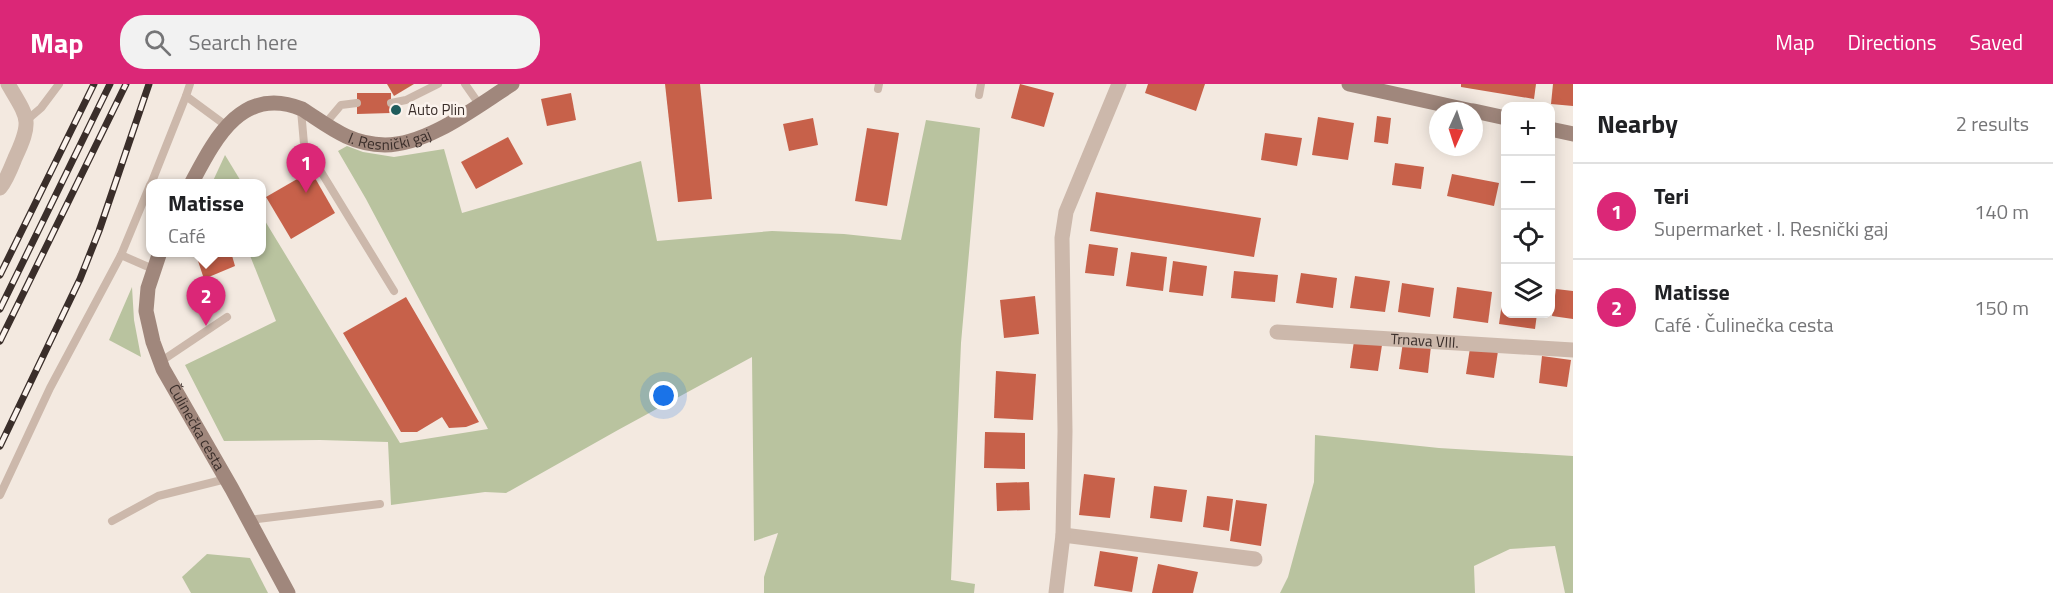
<!DOCTYPE html>
<meta charset="utf-8">
<style>
:root{--surface:#fff;--page:#f2f2f2;--text:#202124;--muted:#757577;--line:#e0e0e0;--accent:#db2777}
body{margin:0;font-family:"Titillium Web",sans-serif;background:var(--page);color:var(--text)}
.controls{position:absolute;right:18px;top:18px;display:grid;overflow:hidden;border-radius:12px;box-shadow:0 3px 15px #0003}
.controls button{width:54px;height:54px;display:grid;place-items:center;padding:0;border:0;border-bottom:2px solid var(--line);background:var(--surface);color:var(--text);font:30px sans-serif}
.compass{position:absolute;left:1429px;top:18px;width:54px;height:54px;border-radius:50%;background:var(--surface);box-shadow:0 3px 15px #0003;rotate:183deg}
.you{position:absolute;left:664px;top:312px;width:21px;height:21px;margin:-15px;border:4px solid #fff;border-radius:50%;background:#1a73e8;box-shadow:0 0 0 9px #1a73e833}
.badge{display:grid;place-items:center;width:39px;height:39px;border-radius:50%;background:var(--accent);color:#fff;font-size:20px;font-weight:700}
.pin{position:absolute;translate:-50% -50px;filter:drop-shadow(0 2px 3px #0008)}
.pin::after{content:'';position:absolute;top:32px;width:21px;height:18px;background:inherit;clip-path:polygon(0 0,100% 0,50% 100%)}
.popup{position:absolute;left:146px;top:95px;width:120px;height:78px;box-sizing:border-box;display:grid;place-content:center;border-radius:12px;background:var(--surface);filter:drop-shadow(0 2px 4px #0005);font-size:20px;white-space:nowrap;color:var(--muted)}
.popup b{font-size:22px;color:var(--text)}
.popup::after{content:'';position:absolute;left:50%;top:100%;margin-left:-12px;border:12px solid transparent;border-top-color:var(--surface)}
.list{margin:0;padding:0;list-style:none}
h2{display:flex;justify-content:space-between;align-items:center;height:78px;margin:0;padding:0 24px;font-size:26px}
h2 small{font-size:20px;font-weight:400;color:var(--muted)}
.list li{display:grid;grid-template-columns:39px 1fr auto;gap:18px;align-items:center;box-sizing:border-box;height:96px;padding:0 24px;border-top:2px solid var(--line)}
.list b{display:block;font-size:22px;white-space:nowrap}
.list p{margin:0;font-size:20px;white-space:nowrap;color:var(--muted)}
.list em{font-size:20px;font-style:normal;color:var(--muted)}
.icon{flex:none;width:33px;height:33px;fill:none;stroke:currentColor;stroke-width:2;stroke-linecap:round;stroke-linejoin:round}
.map{position:relative;flex:none;width:1573px;height:509px;overflow:hidden}
header{display:flex;align-items:center;gap:36px;box-sizing:border-box;height:84px;padding:0 30px;background:var(--accent);color:#fff}
header strong{font-size:28px}
nav{display:flex;gap:33px;margin-inline-start:auto;font-size:21px}
.search{width:420px;height:54px;background:var(--page);display:flex;align-items:center;gap:15px;box-sizing:border-box;padding:0 21px;border-radius:24px;color:var(--muted);font-size:22px}
main{display:flex}
aside{flex:1;background:var(--surface)}
.map>svg:first-child{display:block}
.green{fill:#b9c39f}
.building{fill:#c7614a}
.lines{fill:none;stroke-linecap:round;stroke-linejoin:round}
.lane{stroke:#ccb8ab;stroke-width:8}
.street{stroke:#ccb8ab;stroke-width:15}
.secondary{stroke:#a0877c;stroke-width:15}
.rail-casing{stroke:#3a2e2a;stroke-width:7}
.rail{stroke:#fbf3ed;stroke-width:4.5;stroke-dasharray:14;stroke-linecap:butt}
.poi-dot{fill:#1f5c5c;stroke:#fbf3ed;stroke-width:2}
.labels{text-anchor:middle;stroke-width:5;stroke-linejoin:round;paint-order:stroke}
.poi-label{font-size:15px;fill:#3a2e2a;stroke:#fbf3ed;text-anchor:start}
.street-label{font-size:15px;fill:#3a2e2a;stroke:#fbf3ed}
</style>
<header>
<strong>Map</strong>
<div class="search"><svg class="icon" aria-label="search" viewBox="0 0 24 24"><circle cx="10" cy="10" r="6"/><path d="M15 15l6 6"/></svg>Search here</div>
<nav><a>Map</a><a>Directions</a><a>Saved</a></nav>
</header>
<main>
<div class="map">
<svg width="1573" height="509" viewBox="0 0 1573 509">
<rect width="100%" height="100%" fill="#f3e9e0"/>
<g class="green">
<path d="M926,36L980,44L961,259L951,496L975,500L974,509H764V493L778,449L754,457L752,273L618,346L506,409L485,408L391,421L388,358L320,356L224,357L185,281L276,237L249,169L262,168V132L400,359L488,345L366,115L338,67L347,62L363,68L394,73L444,65L462,129L641,77L657,157L772,147L844,150L901,156Z"/>
<path d="M225,71L242,99H212Z"/>
<path d="M132,203L134,236L141,273L109,256Z"/>
<path d="M1315,351L1439,364L1573,372V509H1565L1555,462L1510,465L1474,482L1475,509H1280L1288,493L1314,398Z"/>
<path d="M207,470L250,474L268,509H191L182,493Z"/>
</g>
<g class="building">
<path d="M387,0H414L394,12Z"/>
<path d="M665,0H700L712,115L678,118Z"/>
<path d="M1020,0L1054,9L1044,43L1011,34Z"/>
<path d="M1148,0H1205L1196,27L1145,9Z"/>
<path d="M1461,0H1536L1534,15L1461,3Z"/>
<path d="M1553,0H1573V22L1551,20Z"/>
<path d="M357,9H391V29L357,30Z"/>
<path d="M571,9L576,36L547,42L541,15Z"/>
<path d="M1377,32L1391,34L1388,60L1374,58Z"/>
<path d="M1318,33L1354,39L1348,76L1312,71Z"/>
<path d="M813,34L818,61L789,67L783,40Z"/>
<path d="M867,44L899,49L887,122L855,117Z"/>
<path d="M1265,49L1302,54L1297,82L1261,76Z"/>
<path d="M508,53L523,80L476,105L461,78Z"/>
<path d="M1395,79L1424,83L1421,105L1392,101Z"/>
<path d="M311,87L335,129L291,155L266,113Z"/>
<path d="M1452,90L1499,99L1494,122L1447,112Z"/>
<path d="M1096,108L1261,134L1254,173L1090,147Z"/>
<path d="M1089,160L1118,164L1114,192L1085,189Z"/>
<path d="M195,168H231L235,182L204,195Z"/>
<path d="M1131,168L1167,173L1163,207L1126,202Z"/>
<path d="M1173,177L1207,182L1203,212L1169,208Z"/>
<path d="M1234,187L1278,191L1275,218L1231,214Z"/>
<path d="M1301,189L1337,194L1333,224L1296,219Z"/>
<path d="M1355,192L1390,197L1385,228L1350,224Z"/>
<path d="M1402,199L1434,204L1430,233L1398,228Z"/>
<path d="M1457,203L1492,208L1488,239L1453,234Z"/>
<path d="M1504,205L1506,230H1537L1535,245L1499,240Z"/>
<path d="M1556,205L1573,207V235L1552,232Z"/>
<path d="M1035,212L1039,250L1004,254L1000,216Z"/>
<path d="M406,213L479,338L466,343L449,344L442,333L417,348H401L343,249Z"/>
<path d="M1354,257L1382,261L1378,287L1350,284Z"/>
<path d="M1403,258L1431,262L1428,289L1399,285Z"/>
<path d="M1470,264L1498,267L1494,294L1466,290Z"/>
<path d="M1542,272L1571,276L1567,303L1539,299Z"/>
<path d="M996,287L1036,290L1033,336L994,334Z"/>
<path d="M985,348L1025,349V385L984,384Z"/>
<path d="M1084,390L1115,394L1110,434L1079,431Z"/>
<path d="M1029,398L1030,426L997,427L996,399Z"/>
<path d="M1154,402L1187,406L1182,438L1150,434Z"/>
<path d="M1207,412L1233,415L1229,447L1203,443Z"/>
<path d="M1236,416L1267,420L1261,462L1230,457Z"/>
<path d="M1100,467L1138,473L1132,508L1094,502Z"/>
<path d="M1158,480L1198,488L1193,509H1152Z"/>
</g>
<g class="lines">
<g class="lane">
<path d="M190,0L186,12L224,40"/>
<path d="M465,0L479,20"/>
<path d="M878,5L879,0"/>
<path d="M979,11L981,0"/>
<path d="M391,19L406,16L438,0"/>
<path d="M301,26L304,60L394,207"/>
<path d="M27,36L41,24L59,0"/>
<path d="M324,41L341,21L357,19"/>
<path d="M151,100L186,12"/>
<path d="M121,171L153,185"/>
<path d="M160,278L227,233"/>
<path d="M0,411L50,304L121,171L150,101"/>
<path d="M249,436L380,420"/>
<path d="M112,437L158,412L226,395"/>
</g>
<g class="street">
<path d="M0,104C7,95 11,84 15,74C33,36 28,34 8,0"/>
<path id="s1" d="M1277,248L1573,266"/>
<path d="M1063,451L1255,475"/>
<path d="M1056,509L1063,451L1065,347L1062,154L1066,128L1119,0"/>
</g>
<g class="secondary">
<path d="M1349,0L1472,27"/>
<path d="M1474,27L1506,34"/>
<path d="M1550,45L1573,50"/>
<path id="s2" d="M191,100C214,57 241,0 302,25C330,43 349,60 385,61C428,61 477,22 512,0"/>
<path id="s3" d="M160,168L148,204L146,227L153,258L163,285L232,405L288,509"/>
</g>
<defs>
<g id="rail">
<path d="M0,191L94,0"/>
<path d="M0,225L110,0"/>
<path d="M0,257L126,0"/>
<path d="M0,362L80,195L99,147L149,0"/>
</g>
</defs>
<use href="#rail" class="rail-casing"/>
<use href="#rail" class="rail"/>
</g>
<circle class="poi-dot" cx="396" cy="26" r="6"/>
<g class="labels">
<g class="poi-label">
<text x="408" y="31">Auto Plin</text>
</g>
<g class="street-label">
<text dy="5" stroke="none"><textPath href="#s2" startOffset="248">I. Resnički gaj</textPath></text>
<text dy="5" stroke="none"><textPath href="#s1" startOffset="148">Trnava VIII.</textPath></text>
<text dy="5" stroke="none"><textPath href="#s3" startOffset="189">Čulinečka cesta</textPath></text>
</g>
</g>
</svg>
<div class="controls">
<button>+</button>
<button>−</button>
<button><svg class="icon" aria-label="locate" viewBox="0 0 24 24"><circle cx="12" cy="12" r="6"/><path d="M12 2v4M12 18v4M2 12h4M18 12h4"/></svg></button>
<button><svg class="icon" aria-label="layers" viewBox="0 0 24 24"><path d="M12 4l9 5-9 5-9-5zM3 14l9 5 9-5"/></svg></button>
</div>
<svg class="compass" viewBox="-18 -18 36 36"><path d="M0-13l5 13h-10z" fill="#e53935"/><path d="M0 13l5-13h-10z" fill="#757577"/></svg>
<div class="you"></div>
<div class="pin badge" style="left:306px;top:109px">1</div>
<div class="pin badge" style="left:206px;top:242px">2</div>
<div class="popup"><b>Matisse</b>Café</div>
</div>
<aside>
<h2>Nearby<small>2 results</small></h2>
<ul class="list">
<li><span class="badge">1</span><div><b>Teri</b><p>Supermarket · I. Resnički gaj</p></div><em>140 m</em></li>
<li><span class="badge">2</span><div><b>Matisse</b><p>Café · Čulinečka cesta</p></div><em>150 m</em></li>
</ul>
</aside>
</main>
